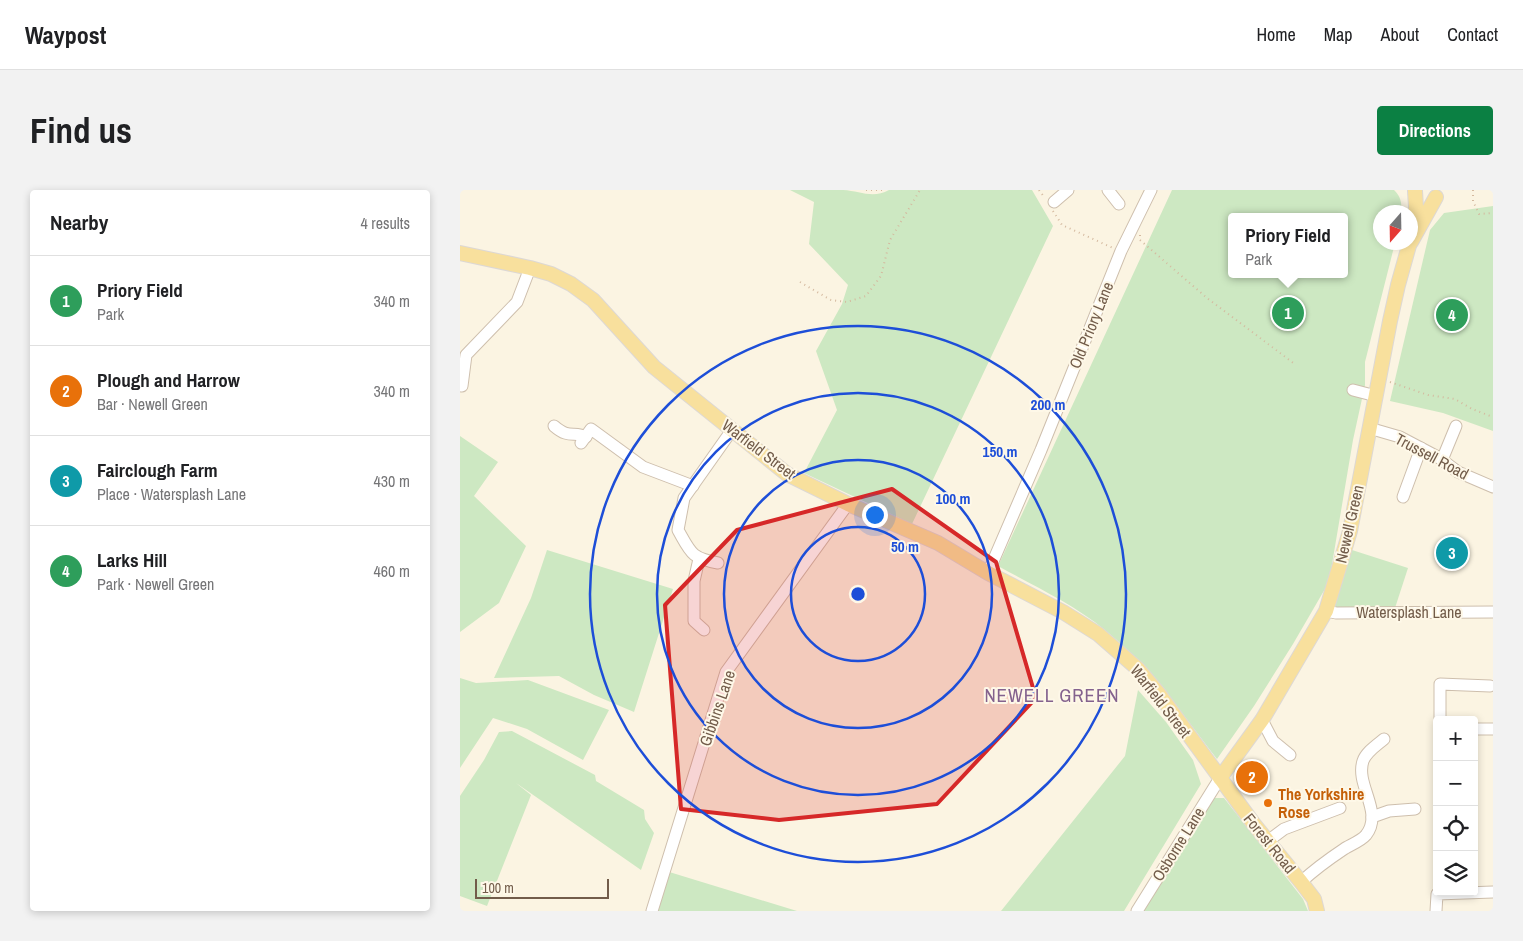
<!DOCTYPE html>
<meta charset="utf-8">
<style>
:root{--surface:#fff;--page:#f2f2f2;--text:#202124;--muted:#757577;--line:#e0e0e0;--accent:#0b8043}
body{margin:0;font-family:"Archivo Narrow",sans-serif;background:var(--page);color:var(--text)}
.controls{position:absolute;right:15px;bottom:15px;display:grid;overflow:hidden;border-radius:5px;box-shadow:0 2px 8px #0003}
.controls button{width:45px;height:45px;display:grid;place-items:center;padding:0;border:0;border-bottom:1px solid var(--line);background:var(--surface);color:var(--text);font:25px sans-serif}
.compass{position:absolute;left:913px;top:15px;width:45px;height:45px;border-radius:50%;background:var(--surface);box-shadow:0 2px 8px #0003;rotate:200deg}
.scale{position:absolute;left:15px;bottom:12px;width:134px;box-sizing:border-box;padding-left:5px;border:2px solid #725c4a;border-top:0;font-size:14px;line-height:18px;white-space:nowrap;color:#725c4a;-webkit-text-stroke:4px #fef8e8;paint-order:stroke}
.you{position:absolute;left:414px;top:324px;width:18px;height:18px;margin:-12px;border:4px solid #fff;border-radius:50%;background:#1a73e8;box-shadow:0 0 0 8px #1a73e833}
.badge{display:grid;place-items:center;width:32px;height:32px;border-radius:50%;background:var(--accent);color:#fff;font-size:16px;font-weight:700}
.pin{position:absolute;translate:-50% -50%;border:2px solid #fff;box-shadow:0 1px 5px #0006}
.popup{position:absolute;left:768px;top:23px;width:120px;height:65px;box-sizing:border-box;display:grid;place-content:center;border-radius:5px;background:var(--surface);filter:drop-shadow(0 1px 4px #0005);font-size:16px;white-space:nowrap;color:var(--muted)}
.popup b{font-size:19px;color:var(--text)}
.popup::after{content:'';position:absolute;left:50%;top:100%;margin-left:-10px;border:10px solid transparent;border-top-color:var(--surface)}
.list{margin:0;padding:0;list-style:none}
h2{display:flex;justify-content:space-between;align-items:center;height:65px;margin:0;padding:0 20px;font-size:21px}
h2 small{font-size:16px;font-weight:400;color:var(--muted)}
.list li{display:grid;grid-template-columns:32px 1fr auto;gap:15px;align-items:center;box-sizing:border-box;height:90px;padding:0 20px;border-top:1px solid var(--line)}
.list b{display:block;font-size:19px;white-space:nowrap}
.list p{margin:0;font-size:16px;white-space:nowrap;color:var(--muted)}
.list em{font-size:16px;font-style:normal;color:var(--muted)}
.icon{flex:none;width:28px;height:28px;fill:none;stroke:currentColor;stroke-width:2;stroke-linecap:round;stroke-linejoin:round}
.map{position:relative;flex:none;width:1033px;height:721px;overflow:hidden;border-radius:5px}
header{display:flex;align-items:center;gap:30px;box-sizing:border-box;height:70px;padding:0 25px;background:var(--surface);border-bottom:1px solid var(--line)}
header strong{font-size:24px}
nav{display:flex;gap:28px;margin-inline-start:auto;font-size:18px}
.intro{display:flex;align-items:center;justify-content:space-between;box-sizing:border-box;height:120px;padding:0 30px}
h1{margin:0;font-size:35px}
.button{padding:12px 22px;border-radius:5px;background:var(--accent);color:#fff;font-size:18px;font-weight:700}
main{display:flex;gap:30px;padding:0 30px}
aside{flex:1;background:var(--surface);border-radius:5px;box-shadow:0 2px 8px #0003}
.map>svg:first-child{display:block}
.green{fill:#cde8c2;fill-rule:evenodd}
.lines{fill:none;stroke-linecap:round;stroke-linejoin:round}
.minor-casing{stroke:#cebfad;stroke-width:13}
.major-casing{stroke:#ddd8d4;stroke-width:16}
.path{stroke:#d4b99f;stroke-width:2;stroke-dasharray:1 4;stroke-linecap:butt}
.minor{stroke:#fff;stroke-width:11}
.major{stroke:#f8e09d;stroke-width:14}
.marked{fill:#d62828;fill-opacity:0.2;stroke:#d62828;stroke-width:4;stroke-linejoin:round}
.ring{fill:none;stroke:#1d4ed8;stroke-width:2.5}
.food-dot{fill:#e8710a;stroke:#fef8e8;stroke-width:2}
.labels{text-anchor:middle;stroke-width:4;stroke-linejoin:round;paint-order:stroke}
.street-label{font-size:16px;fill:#725c4a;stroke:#fef8e8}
.food-label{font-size:16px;font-weight:bold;fill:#c56008;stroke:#fef8e8;text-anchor:start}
.quarter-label{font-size:19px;letter-spacing:1px;fill:#84628e;stroke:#fef8e8}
.centre{fill:#1d4ed8;stroke:#fef8e8;stroke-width:2.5}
.ring-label{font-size:15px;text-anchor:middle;font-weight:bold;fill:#1d4ed8;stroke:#fef8e8;stroke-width:4;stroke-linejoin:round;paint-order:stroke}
</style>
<header>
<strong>Waypost</strong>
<nav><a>Home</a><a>Map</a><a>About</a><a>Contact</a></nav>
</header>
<div class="intro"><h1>Find us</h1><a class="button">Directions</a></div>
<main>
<aside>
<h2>Nearby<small>4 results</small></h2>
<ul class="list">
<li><span class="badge" style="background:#2e9e5b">1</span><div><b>Priory Field</b><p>Park</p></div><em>340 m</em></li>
<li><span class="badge" style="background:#e8710a">2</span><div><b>Plough and Harrow</b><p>Bar · Newell Green</p></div><em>340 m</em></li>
<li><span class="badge" style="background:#0f9aa8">3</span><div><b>Fairclough Farm</b><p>Place · Watersplash Lane</p></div><em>430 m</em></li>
<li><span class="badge" style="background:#2e9e5b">4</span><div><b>Larks Hill</b><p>Park · Newell Green</p></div><em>460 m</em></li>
</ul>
</aside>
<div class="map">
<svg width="1033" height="721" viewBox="0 0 1033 721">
<rect width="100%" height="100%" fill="#fbf4e2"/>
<g class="green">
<path d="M330,0C347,0 365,0 383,0C400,1 413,9 429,0H572L593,36L452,334L344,283L377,220L356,161L382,114L388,95L349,54L354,12Z"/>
<path d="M712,0H934C941,7 942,13 941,22H921V52L935,53L905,172V195L893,250L869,392L833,454L794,516L757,569C723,525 690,476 645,440C613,414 574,396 538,376ZM772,27H884V84H772Z"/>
<path d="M1033,16V241L983,223L930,211L970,40L984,23Z"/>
<path d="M0,246L38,272L14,306L66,356L39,413L0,442Z"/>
<path d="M87,360L213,399L174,522L134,505L99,486L34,488L71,408Z"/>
<path d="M892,360L948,378L935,418H873Z"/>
<path d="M0,488L16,493L68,490L149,520L123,570L67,539L33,528L0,578Z"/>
<path d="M678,500L706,532L733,570L741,594L664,721H541L665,566Z"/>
<path d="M52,541L135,585L136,591L184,620L185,629L194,643L181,680L56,593L71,605L27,716L0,706V606L24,570L39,542Z"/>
<path d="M753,608H764L843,709L848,721H681Z"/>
<path d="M206,681L337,721H194Z"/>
</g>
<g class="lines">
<defs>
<g id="minor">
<path d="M648,0L659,14"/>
<path d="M594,12L608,0"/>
<path d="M2,196L6,165L57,112L70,78"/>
<path d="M893,200L916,206"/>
<path d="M94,236C110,250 114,240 126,247"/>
<path d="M909,238L940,247L978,267L998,282L1033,297"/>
<path d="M121,253L131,239L183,277L233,296"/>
<path d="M982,270L996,236"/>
<path d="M943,307L961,258"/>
<path d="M239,369L234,391V431L244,440"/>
<path d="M258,373C231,368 231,363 218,340L224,308L272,240"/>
<path d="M528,383L581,260L661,61L691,0"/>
<path d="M866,421L876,423L1033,422"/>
<path d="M802,530L813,551L830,565"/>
<path d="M980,530V494L1030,496"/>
<path d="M1014,539H1033"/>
<path d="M912,627L929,621L955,619"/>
<path d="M808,651L824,639L880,618"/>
<path d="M841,692C854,680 869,669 884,659C890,655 901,651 906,645C924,622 895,595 903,571C906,562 917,555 924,549"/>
<path d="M192,721L266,482L388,314"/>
<path d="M677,721L760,588"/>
<path d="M976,721L977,704L1033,702"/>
</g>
<g id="major">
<path d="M952,41L956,17L955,1"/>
<path d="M951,52L976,7"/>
<path d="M0,63L70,78L91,84L111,94L133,110L194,177L327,284L388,314L478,353L528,383L603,422L638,444L678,479L699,504L793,633L841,692L854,709L857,721"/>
<path d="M760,588L802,530L866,421L890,341L930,131L938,95L950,52"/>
</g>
</defs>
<use href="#minor" class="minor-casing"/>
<use href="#major" class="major-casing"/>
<g class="path">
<path d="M406,0H422"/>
<path d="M579,0L585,8"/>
<path d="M1013,0V11L1019,24L1033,23"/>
<path d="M593,21L602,35L653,58"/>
<path d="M680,45V50L747,108L836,175"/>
<path d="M340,92L371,110L387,112L406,106L421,86L430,50L460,0"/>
<path d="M930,192L968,205L995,209L1012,219L1033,227"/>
</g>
<use href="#minor" class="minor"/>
<use href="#major" class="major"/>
</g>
<path class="marked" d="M432,299L536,372L576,508L477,614L319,630L221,619L205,415L277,340Z"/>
<g class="ring">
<circle cx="398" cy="404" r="67"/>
<circle cx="398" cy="404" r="134"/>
<circle cx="398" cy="404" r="201"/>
<circle cx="398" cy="404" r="268"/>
</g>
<circle class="food-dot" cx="808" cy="613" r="5"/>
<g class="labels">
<g class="street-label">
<text transform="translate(631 135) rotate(-68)" y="6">Old Priory Lane</text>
<text transform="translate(299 259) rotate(37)" y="6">Warfield Street</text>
<text transform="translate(972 266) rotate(28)" y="6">Trussell Road</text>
<text transform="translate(889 334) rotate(-77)" y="6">Newell Green</text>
<text x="949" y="428">Watersplash Lane</text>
<text transform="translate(701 511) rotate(52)" y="6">Warfield Street</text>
<text transform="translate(257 518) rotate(-71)" y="6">Gibbins Lane</text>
<text transform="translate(810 653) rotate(51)" y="6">Forest Road</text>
<text transform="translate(718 654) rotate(-58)" y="6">Osborne Lane</text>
</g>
<g class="food-label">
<text x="818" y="610">The Yorkshire<tspan x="818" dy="18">Rose</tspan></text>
</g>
<g class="quarter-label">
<text x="592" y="512">NEWELL GREEN</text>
</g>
</g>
<circle cx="398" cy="404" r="8" class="centre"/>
<g class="ring-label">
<text x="588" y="220">200 m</text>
<text x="540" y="267">150 m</text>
<text x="493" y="314">100 m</text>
<text x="445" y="362">50 m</text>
</g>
</svg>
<div class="controls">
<button>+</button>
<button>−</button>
<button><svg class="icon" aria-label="locate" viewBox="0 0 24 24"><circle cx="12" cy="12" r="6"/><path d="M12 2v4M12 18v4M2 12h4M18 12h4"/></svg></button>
<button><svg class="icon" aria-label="layers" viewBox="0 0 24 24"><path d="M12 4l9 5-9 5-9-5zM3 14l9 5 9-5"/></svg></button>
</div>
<svg class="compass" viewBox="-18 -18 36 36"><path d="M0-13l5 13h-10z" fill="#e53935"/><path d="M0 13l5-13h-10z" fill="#757577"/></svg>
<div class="scale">100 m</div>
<div class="you"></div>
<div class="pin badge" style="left:828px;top:123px;background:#2e9e5b">1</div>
<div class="popup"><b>Priory Field</b>Park</div>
<div class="pin badge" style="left:792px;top:587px;background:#e8710a">2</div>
<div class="pin badge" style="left:992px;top:363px;background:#0f9aa8">3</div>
<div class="pin badge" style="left:992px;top:125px;background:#2e9e5b">4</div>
</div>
</main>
